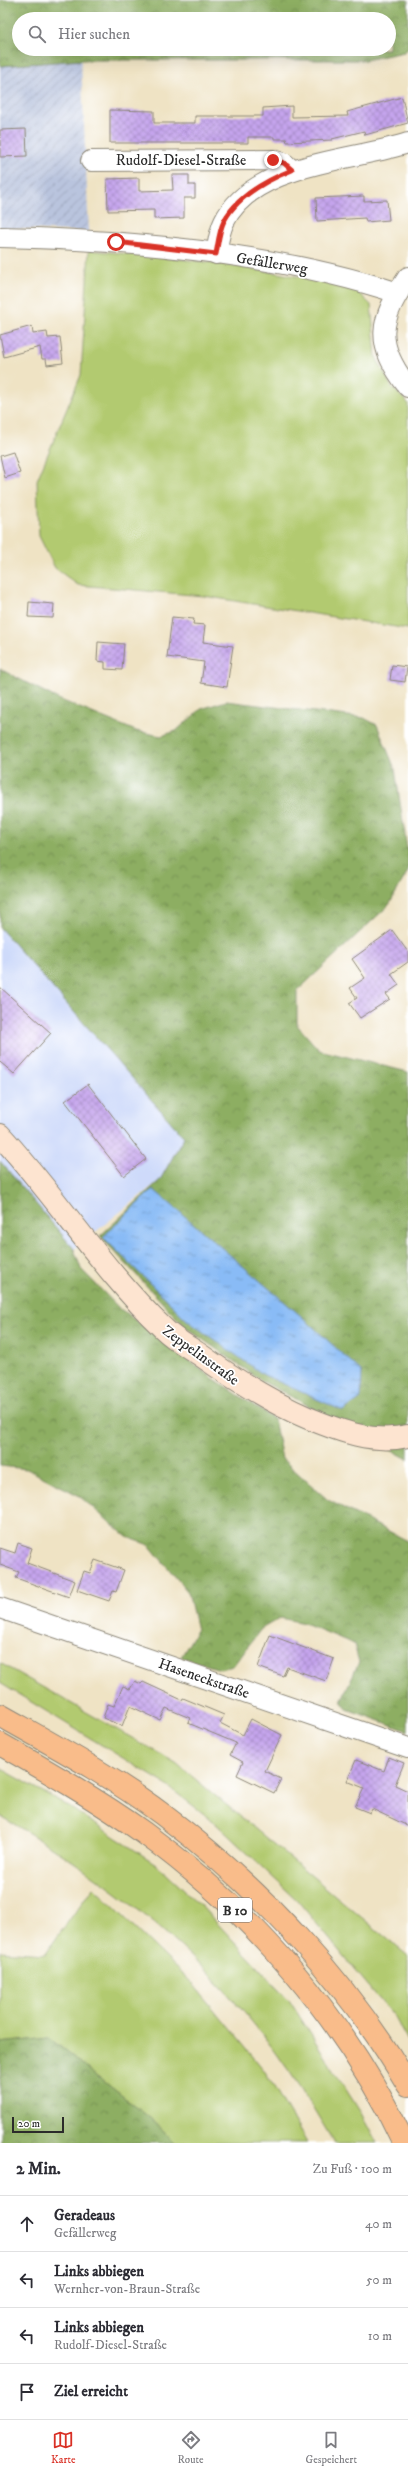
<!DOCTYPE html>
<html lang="de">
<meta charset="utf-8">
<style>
:root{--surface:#fff;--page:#f2f2f3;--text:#2b2b33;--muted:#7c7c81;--line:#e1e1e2;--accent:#d93025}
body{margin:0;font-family:"IM FELL DW Pica",serif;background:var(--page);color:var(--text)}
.scale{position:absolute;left:12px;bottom:10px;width:52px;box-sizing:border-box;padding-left:4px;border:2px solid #2b2b2b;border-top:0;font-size:11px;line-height:14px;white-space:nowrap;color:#2b2b2b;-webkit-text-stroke:3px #fff;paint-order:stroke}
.stop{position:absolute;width:12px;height:12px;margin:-9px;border:3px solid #d93025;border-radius:50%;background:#fff}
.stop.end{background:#d93025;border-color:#fff;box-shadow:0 1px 4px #0008}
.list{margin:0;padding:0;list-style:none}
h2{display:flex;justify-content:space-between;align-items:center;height:52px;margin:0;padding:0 16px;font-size:17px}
h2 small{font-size:13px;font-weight:400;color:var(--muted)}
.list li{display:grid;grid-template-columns:26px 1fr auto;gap:12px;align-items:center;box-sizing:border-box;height:56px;padding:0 16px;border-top:1px solid var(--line)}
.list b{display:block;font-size:15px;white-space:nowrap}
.list p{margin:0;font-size:13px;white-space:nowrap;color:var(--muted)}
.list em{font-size:13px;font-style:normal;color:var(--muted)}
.icon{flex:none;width:22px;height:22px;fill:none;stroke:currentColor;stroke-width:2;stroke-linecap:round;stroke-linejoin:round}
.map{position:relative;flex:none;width:408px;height:2143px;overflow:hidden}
.search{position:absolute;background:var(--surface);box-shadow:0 4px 16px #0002;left:12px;right:12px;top:12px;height:44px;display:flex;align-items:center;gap:10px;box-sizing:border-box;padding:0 14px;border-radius:22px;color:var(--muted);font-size:15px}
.sheet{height:276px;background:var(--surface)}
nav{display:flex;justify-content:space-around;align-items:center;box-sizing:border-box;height:56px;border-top:1px solid var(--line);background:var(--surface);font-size:11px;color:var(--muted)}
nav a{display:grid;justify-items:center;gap:2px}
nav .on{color:var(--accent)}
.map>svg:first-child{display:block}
.built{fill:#cedafa}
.industrial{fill:url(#industrial-furrows)}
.grass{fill:#b2ca6f;stroke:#6e7a4d}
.forest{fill:url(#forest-crowns);stroke:#5c6c46;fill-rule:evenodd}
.water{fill:url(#water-ripples);stroke:#5a7390}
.building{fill:url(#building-cross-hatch)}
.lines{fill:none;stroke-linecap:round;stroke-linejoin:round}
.street-casing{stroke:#8d8778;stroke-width:22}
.secondary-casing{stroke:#8d8778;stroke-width:24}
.highway-casing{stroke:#8d8778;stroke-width:24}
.street{stroke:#fff;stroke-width:20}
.secondary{stroke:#fde4d0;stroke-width:22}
.highway{stroke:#f9bc8a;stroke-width:22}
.route{stroke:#d93025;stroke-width:5}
.labels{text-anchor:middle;stroke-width:3.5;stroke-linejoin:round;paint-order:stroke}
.shield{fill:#fff;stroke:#6b6b6b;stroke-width:1}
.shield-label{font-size:14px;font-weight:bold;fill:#2b2b2b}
.street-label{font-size:15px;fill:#2b2b2b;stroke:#fff}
</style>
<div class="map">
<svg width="408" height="2143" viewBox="0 0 408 2143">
<defs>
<pattern id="industrial-furrows" width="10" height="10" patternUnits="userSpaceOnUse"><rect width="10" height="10" fill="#b9c4de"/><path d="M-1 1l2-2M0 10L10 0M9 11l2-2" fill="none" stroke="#979fb4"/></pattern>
<pattern id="forest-crowns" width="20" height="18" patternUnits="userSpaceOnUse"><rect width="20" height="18" fill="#8dae62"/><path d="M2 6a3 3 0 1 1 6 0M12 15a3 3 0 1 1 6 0" fill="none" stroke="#738e51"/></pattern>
<pattern id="water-ripples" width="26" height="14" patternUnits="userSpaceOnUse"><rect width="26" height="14" fill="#89bbf6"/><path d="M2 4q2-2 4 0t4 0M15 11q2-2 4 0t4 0" fill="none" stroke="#7098c7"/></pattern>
<pattern id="building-cross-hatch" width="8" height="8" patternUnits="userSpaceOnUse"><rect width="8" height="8" fill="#c5a4ed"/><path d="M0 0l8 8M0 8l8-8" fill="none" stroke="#a086c0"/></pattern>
</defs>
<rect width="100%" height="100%" fill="#fff"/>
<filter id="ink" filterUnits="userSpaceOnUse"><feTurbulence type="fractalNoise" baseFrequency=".025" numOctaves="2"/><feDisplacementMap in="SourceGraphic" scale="8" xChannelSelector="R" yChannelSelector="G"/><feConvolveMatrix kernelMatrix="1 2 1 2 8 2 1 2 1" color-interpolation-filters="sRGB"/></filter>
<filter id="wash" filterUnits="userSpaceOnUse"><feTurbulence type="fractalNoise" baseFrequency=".012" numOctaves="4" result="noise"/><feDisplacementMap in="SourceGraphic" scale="16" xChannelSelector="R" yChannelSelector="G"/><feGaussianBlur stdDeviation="0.9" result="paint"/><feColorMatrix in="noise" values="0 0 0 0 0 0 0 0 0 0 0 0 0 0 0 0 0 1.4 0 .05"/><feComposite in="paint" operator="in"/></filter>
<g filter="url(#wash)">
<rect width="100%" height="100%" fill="#efe3c4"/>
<path class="built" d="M0,928L184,1137L160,1180L74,1249L0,1161Z"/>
<path class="industrial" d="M81,60L89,232L0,228V66Z"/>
<g class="grass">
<path d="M89,250L217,263L313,279L355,289L371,305L376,357L391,386L408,403V629L204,596L78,585L55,568L39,536L37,480L81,375Z"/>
<path d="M0,1663L176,1763L408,1956V2041L395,2018L297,1900L212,1820L162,1782L0,1683Z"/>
<path d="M0,1768L63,1803L156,1864L201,1906L289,2000L361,2113L377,2143H334C320,2119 305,2094 289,2071C216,1964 112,1880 0,1816Z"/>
<path d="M93,1887L193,1984L264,2070L307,2143H176L150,2118L49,2038L0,2043V1951L45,1954Z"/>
</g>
<g class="forest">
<path d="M0,0H408V49L404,52L365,60H81L0,66ZM19,19H389V49H19Z"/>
<path d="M0,669L58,699L136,731L161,736L176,731L201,709L226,701L364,718L377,725L395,769L408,855V871L389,905L297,991V1025L319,1050L408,1072V1459L262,1381L185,1327L100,1236L160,1180L184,1137L0,928Z"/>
<path d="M0,1161L74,1249L81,1269L119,1308L207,1374L274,1419L282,1459L328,1500L408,1541V1731L347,1709L341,1701L359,1662L354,1644L304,1623L280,1618L261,1629L233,1666L220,1669L181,1657L197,1630L188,1592L149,1545L127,1537L78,1495L27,1469L0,1466Z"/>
<path d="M49,2038L150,2118L176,2143H0V2043Z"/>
</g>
<path class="water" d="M153,1189L301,1316L362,1372L361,1398L343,1411L264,1375L188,1321L103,1237Z"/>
<g id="blocks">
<g class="building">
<path d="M402,97L408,123L365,135L364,131L332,139V140L287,142L286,139H274V137H248V143H110V110L154,111V123H195V116H263V108L292,106V117L348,116L347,112Z"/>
<path d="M26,129L27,156L0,157V130Z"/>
<path d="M172,175H189V185H195V198H184V218L154,219V210L108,211L107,179L139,178V191L173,190Z"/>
<path d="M364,196V201L387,200L389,220L366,222L365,218L317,221L316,198Z"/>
<path d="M32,326L33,334L47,332L48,338L60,337L63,363L47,365L46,359H42L40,347L4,357L0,335Z"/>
<path d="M13,452L20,473L5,478L0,456Z"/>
<path d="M29,602L54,604L53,618L28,617Z"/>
<path d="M172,617L194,619L193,624L205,625L203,642L233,646L227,687L201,683L204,662L167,657Z"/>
<path d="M98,642L124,644L122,670L105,669V662L97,661Z"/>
<path d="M392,665L407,667L405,682L390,680Z"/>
<path d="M392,930L408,952V962L391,974L399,985L386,994L390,999L360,1018L349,1003L357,998L350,988L365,978L352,959Z"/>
<path d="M0,987L51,1033L14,1074L0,1062Z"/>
<path d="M88,1084L146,1159L124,1176L65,1101Z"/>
<path d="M18,1543L32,1548L27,1563L75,1581L69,1597L16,1578L19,1572L0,1565V1548L15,1553Z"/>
<path d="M95,1560L124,1570L116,1592L113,1591L109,1601L77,1590L84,1571L90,1573Z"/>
<path d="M270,1635L334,1659L326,1681L287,1667L283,1676L258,1667Z"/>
<path d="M135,1681L141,1684L143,1682L182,1700L183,1698L224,1715L220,1723L243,1735L251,1719L282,1735L265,1771L281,1779L274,1793L237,1775L243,1762L230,1755L236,1743L188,1723L190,1718L166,1708L160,1720L130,1706L122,1726L103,1718L108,1704L114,1706L123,1686L130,1689Z"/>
<path d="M389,1757L404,1763L395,1785L408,1791V1826L372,1809L370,1813L355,1807L364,1788L347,1781L356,1760L384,1771Z"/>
</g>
</g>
</g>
<g filter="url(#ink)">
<use href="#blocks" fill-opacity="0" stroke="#8d8778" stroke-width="1"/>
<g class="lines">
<defs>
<g id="street">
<path d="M91,161L273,160L284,163L292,170"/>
<path d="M0,237C129,240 275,252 398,293"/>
<path d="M216,254C218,244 219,232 224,222C252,163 353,161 408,143"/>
<path d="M408,277C379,321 374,343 408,387"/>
<path d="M0,1608L408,1748"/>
</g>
<path id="secondary" d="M0,1135C57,1197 103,1271 164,1329C174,1339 187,1346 199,1354C234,1379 268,1401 308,1418C340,1431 373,1444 408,1436"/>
<g id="highway">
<path d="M0,1715C55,1746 111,1776 162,1814C257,1885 348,1982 408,2085"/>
<path d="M0,1744C49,1772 98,1800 144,1833C253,1912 347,2021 404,2143"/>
</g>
</defs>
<use href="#street" class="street-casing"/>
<use href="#secondary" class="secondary-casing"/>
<use href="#highway" class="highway-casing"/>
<use href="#street" class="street"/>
<use href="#secondary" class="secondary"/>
<use href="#highway" class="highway"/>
</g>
</g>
<g class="lines" filter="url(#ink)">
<path class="route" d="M116,242L216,254C218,244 219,231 224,221C237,197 267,180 292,170L284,163L273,160"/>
</g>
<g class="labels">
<rect class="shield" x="218" y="1898" width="34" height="24" rx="3"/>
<g class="shield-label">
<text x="235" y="1915">B 10</text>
</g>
<g class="street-label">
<text x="181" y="165">Rudolf-Diesel-Straße</text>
<text transform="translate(272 263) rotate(9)" y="5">Gefällerweg</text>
<text transform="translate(201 1355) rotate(36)" y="5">Zeppelinstraße</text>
<text transform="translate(204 1678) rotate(19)" y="5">Haseneckstraße</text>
</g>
</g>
</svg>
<div class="scale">20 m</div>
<div class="stop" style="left:116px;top:242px"></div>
<div class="stop end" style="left:273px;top:160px"></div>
<div class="search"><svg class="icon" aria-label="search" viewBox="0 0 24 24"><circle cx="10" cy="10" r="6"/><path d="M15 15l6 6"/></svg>Hier suchen</div>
</div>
<section class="sheet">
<h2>2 Min.<small>Zu Fuß · 100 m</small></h2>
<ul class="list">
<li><svg class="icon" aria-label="ahead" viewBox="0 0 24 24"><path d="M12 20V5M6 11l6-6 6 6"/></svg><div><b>Geradeaus</b><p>Gefällerweg</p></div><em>40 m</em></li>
<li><svg class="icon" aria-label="left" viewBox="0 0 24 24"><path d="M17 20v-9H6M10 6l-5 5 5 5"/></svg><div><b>Links abbiegen</b><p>Wernher-von-Braun-Straße</p></div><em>50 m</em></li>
<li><svg class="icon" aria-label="left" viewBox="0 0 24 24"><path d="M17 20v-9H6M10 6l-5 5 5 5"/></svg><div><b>Links abbiegen</b><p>Rudolf-Diesel-Straße</p></div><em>10 m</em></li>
<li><svg class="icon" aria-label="arrive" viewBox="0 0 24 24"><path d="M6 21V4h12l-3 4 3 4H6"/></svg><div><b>Ziel erreicht</b></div></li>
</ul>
</section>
<nav>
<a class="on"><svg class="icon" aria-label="map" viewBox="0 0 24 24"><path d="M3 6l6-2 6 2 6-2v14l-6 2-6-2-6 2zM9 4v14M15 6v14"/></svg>Karte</a>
<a><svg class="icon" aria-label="directions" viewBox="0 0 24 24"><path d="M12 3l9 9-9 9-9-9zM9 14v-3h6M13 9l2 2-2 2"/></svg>Route</a>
<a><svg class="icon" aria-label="saved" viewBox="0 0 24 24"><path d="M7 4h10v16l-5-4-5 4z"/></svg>Gespeichert</a>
</nav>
